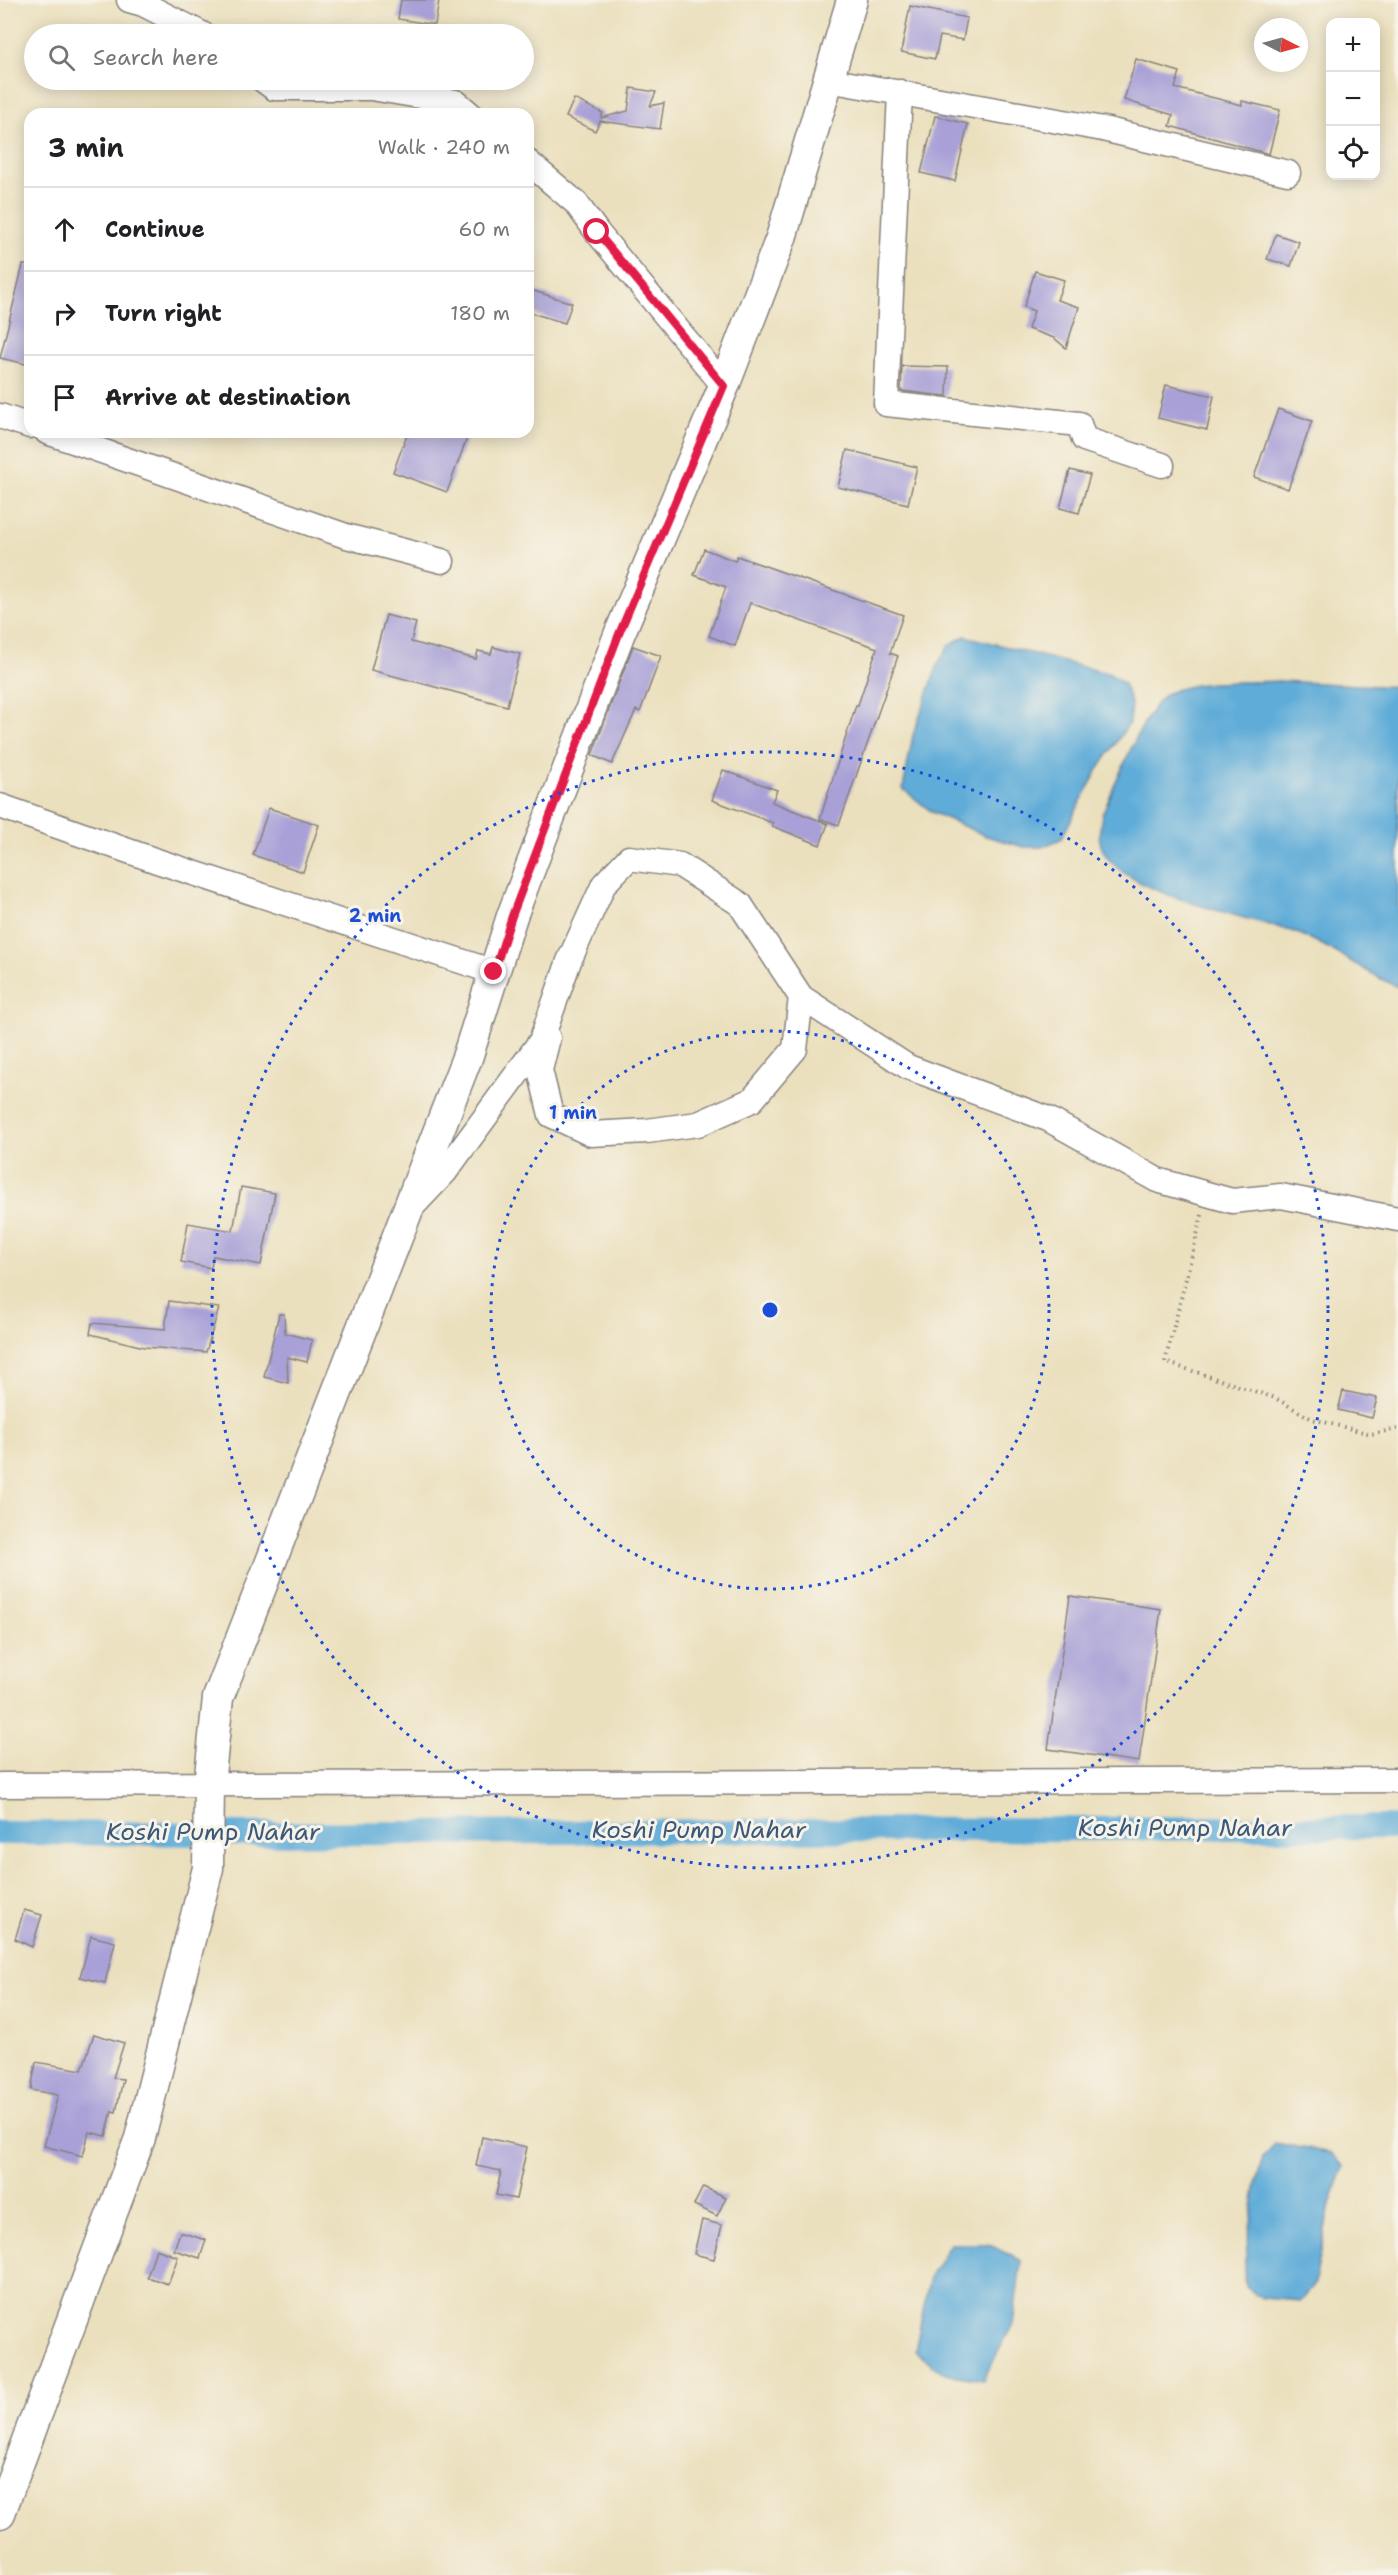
<!DOCTYPE html>
<meta charset="utf-8">
<style>
:root{--surface:#fff;--page:#f6f6f6;--text:#202124;--muted:#757577;--line:#e0e0e0}
body{margin:0;font-family:"Shantell Sans",sans-serif;background:var(--page);color:var(--text)}
.controls{position:absolute;right:18px;top:18px;display:grid;overflow:hidden;border-radius:12px;box-shadow:0 3px 15px #0003}
.controls button{width:54px;height:54px;display:grid;place-items:center;padding:0;border:0;border-bottom:2px solid var(--line);background:var(--surface);color:var(--text);font:30px sans-serif}
.compass{position:absolute;left:1254px;top:18px;width:54px;height:54px;border-radius:50%;background:var(--surface);box-shadow:0 3px 15px #0003;rotate:96deg}
.stop{position:absolute;width:18px;height:18px;margin:-14px;border:4px solid #e11d48;border-radius:50%;background:#fff}
.stop.end{background:#e11d48;border-color:#fff;box-shadow:0 2px 6px #0008}
.list{margin:0;padding:0;list-style:none}
h2{display:flex;justify-content:space-between;align-items:center;height:78px;margin:0;padding:0 24px;font-size:26px}
h2 small{font-size:20px;font-weight:400;color:var(--muted)}
.list li{display:grid;grid-template-columns:39px 1fr auto;gap:18px;align-items:center;box-sizing:border-box;height:84px;padding:0 24px;border-top:2px solid var(--line)}
.list b{display:block;font-size:22px;white-space:nowrap}
.list em{font-size:20px;font-style:normal;color:var(--muted)}
.icon{flex:none;width:33px;height:33px;fill:none;stroke:currentColor;stroke-width:2;stroke-linecap:round;stroke-linejoin:round}
.map{position:relative;flex:none;width:1398px;height:2575px;overflow:hidden}
.search{position:absolute;background:var(--surface);box-shadow:0 3px 15px #0003;left:24px;top:24px;width:510px;height:66px;display:flex;align-items:center;gap:15px;box-sizing:border-box;padding:0 21px;border-radius:33px;color:var(--muted);font-size:22px}
.panel{position:absolute;background:var(--surface);box-shadow:0 3px 15px #0003;left:24px;top:108px;width:510px;height:330px;border-radius:18px}
.map>svg:first-child{display:block}
.water{fill:#5facd8;stroke:#40678a;stroke-width:1.5}
.lines{fill:none;stroke-linecap:round;stroke-linejoin:round}
.canal{stroke:#5facd8;stroke-width:24}
.building{fill:#a8a0d7}
.minor-casing{stroke:#86817c;stroke-width:27}
.tertiary-casing{stroke:#86817c;stroke-width:33}
.path{stroke:#86817c;stroke-width:4;stroke-dasharray:1.5 4.5;stroke-linecap:butt}
.minor{stroke:#fff;stroke-width:24}
.tertiary{stroke:#fff;stroke-width:30}
.route{stroke:#e11d48;stroke-width:8}
.ring{fill:none;stroke:#1d4ed8;stroke-width:3;stroke-dasharray:3 6}
.labels{text-anchor:middle;stroke-width:6;stroke-linejoin:round;paint-order:stroke}
.water-label{font-size:24px;font-style:italic;fill:#3a597a;stroke:#f7f3e8}
.centre{fill:#1d4ed8;stroke:#f7f3e8;stroke-width:3}
.ring-label{font-size:18px;text-anchor:middle;font-weight:bold;fill:#1d4ed8;stroke:#f7f3e8;stroke-width:6;stroke-linejoin:round;paint-order:stroke}
</style>
<div class="map">
<svg width="1398" height="2575" viewBox="0 0 1398 2575">
<rect width="100%" height="100%" fill="#f7f3e8"/>
<filter id="ink" filterUnits="userSpaceOnUse"><feTurbulence type="fractalNoise" baseFrequency=".0167" numOctaves="2"/><feDisplacementMap in="SourceGraphic" scale="12" xChannelSelector="R" yChannelSelector="G"/><feConvolveMatrix kernelMatrix="1 2 1 2 8 2 1 2 1" color-interpolation-filters="sRGB"/></filter>
<filter id="wash" filterUnits="userSpaceOnUse"><feTurbulence type="fractalNoise" baseFrequency=".008" numOctaves="4" result="noise"/><feDisplacementMap in="SourceGraphic" scale="24" xChannelSelector="R" yChannelSelector="G"/><feGaussianBlur stdDeviation="1.35" result="paint"/><feColorMatrix in="noise" values="0 0 0 0 0 0 0 0 0 0 0 0 0 0 0 0 0 1.4 0 .05"/><feComposite in="paint" operator="in"/></filter>
<g filter="url(#wash)">
<rect width="100%" height="100%" fill="#ebe0be"/>
<g class="water">
<path d="M965,636L1110,674L1124,684L1131,703L1129,723L1097,771L1061,839L1042,847H1024L986,836L932,812L903,789L913,735L938,664L949,645Z"/>
<path d="M1278,681L1398,687V987C1363,972 1332,946 1297,933C1252,917 1124,896 1103,850C1097,838 1100,827 1102,815C1113,790 1147,703 1168,693C1200,679 1244,683 1278,681Z"/>
<path d="M1274,2143L1331,2153L1344,2167L1330,2204L1314,2286L1301,2301L1262,2298L1246,2287L1244,2268L1258,2175L1263,2157Z"/>
<path d="M950,2244H988L1021,2261L1013,2324L983,2380L945,2374L915,2351L930,2276Z"/>
</g>
<g class="lines">
<path class="canal" d="M0,1833L239,1834L1398,1827"/>
</g>
<g id="blocks">
<g class="building">
<path d="M401,0H439L435,25L398,19Z"/>
<path d="M910,6L967,18L963,40L940,36L935,59L901,52Z"/>
<path d="M1136,59L1180,72L1175,88L1242,105V101L1280,110L1269,154L1170,126L1173,115L1124,100Z"/>
<path d="M631,88L656,92L650,106L664,103L660,129L600,121L595,131L566,117L574,99L603,113L601,118L628,111Z"/>
<path d="M935,116L968,124L955,181L921,173Z"/>
<path d="M1276,234L1299,242L1291,266L1267,259Z"/>
<path d="M23,265H30V365L0,358Z"/>
<path d="M1035,271L1064,280L1057,300L1079,307L1066,348L1054,338L1028,329L1034,311L1024,307Z"/>
<path d="M528,289L572,303L565,323L528,312Z"/>
<path d="M902,366L948,367L947,396L901,391Z"/>
<path d="M1166,385L1214,396L1207,430L1158,418Z"/>
<path d="M1278,409L1312,421L1288,489L1254,477Z"/>
<path d="M408,432H451L467,438L447,492L393,472Z"/>
<path d="M847,450L917,467L908,504L838,487Z"/>
<path d="M1070,470L1090,475L1079,513L1060,508Z"/>
<path d="M704,549L735,561L737,556L903,615L890,653L898,656L839,825L820,819L856,705H858L877,648L750,603L735,646L709,636L726,587L694,575Z"/>
<path d="M386,615L416,623L411,642L476,659L478,651L491,654L493,647L520,654L507,706L371,670Z"/>
<path d="M633,646L661,656L640,712L636,710L612,764L592,755Z"/>
<path d="M723,770L777,790L772,802L828,824L820,845L772,826L773,823L712,800Z"/>
<path d="M269,808L319,825L303,872L253,855Z"/>
<path d="M241,1187L275,1193L261,1265L213,1256L211,1268L181,1262L188,1223L233,1231Z"/>
<path d="M169,1301L219,1308L206,1352L144,1347L90,1334L92,1323L165,1329Z"/>
<path d="M279,1314H284L285,1333L312,1340L307,1362L287,1357L288,1383L264,1377Z"/>
<path d="M1343,1391L1377,1398L1372,1418L1338,1410Z"/>
<path d="M1070,1596L1161,1609L1139,1762L1048,1749Z"/>
<path d="M24,1910L42,1915L32,1947L15,1939Z"/>
<path d="M91,1936L115,1942L105,1983L80,1977Z"/>
<path d="M94,2034L124,2043L113,2078L123,2079L116,2112L112,2111L106,2136L89,2132L83,2156L44,2146L58,2095L31,2090L36,2062L82,2070Z"/>
<path d="M482,2137L527,2147L516,2199L496,2195L501,2171L476,2166Z"/>
<path d="M703,2187L726,2197L717,2216L694,2205Z"/>
<path d="M702,2220L722,2225L714,2259L694,2254Z"/>
<path d="M180,2232L206,2240L200,2258L174,2250Z"/>
<path d="M156,2249L178,2257L168,2284L147,2277Z"/>
</g>
</g>
</g>
<g filter="url(#ink)">
<use href="#blocks" fill-opacity="0" stroke="#86817c" stroke-width="1.5"/>
<g class="lines">
<defs>
<g id="minor">
<path d="M129,0L143,4L202,34"/>
<path d="M263,80L274,88H371L456,102L470,114"/>
<path d="M828,80L1103,129L1288,173"/>
<path d="M900,92L886,404L1079,424L1084,439L1162,465"/>
<path d="M528,162L576,203L597,232L724,386"/>
<path d="M0,416L30,426"/>
<path d="M47,432L346,536L442,561"/>
<path d="M0,806L157,861L494,972"/>
<path d="M548,1038L540,1070L551,1115L591,1134L647,1131L698,1124L752,1100L795,1049L801,997"/>
<path d="M411,1208L445,1172L541,1041L569,961L604,884L629,858L680,865L740,904L801,997L908,1067L1048,1119L1157,1180L1232,1201L1281,1196L1398,1219"/>
<path d="M0,1785L1398,1780"/>
</g>
<path id="tertiary" d="M0,2513L140,2138L208,1868L209,1785L218,1698L468,1055L512,916L619,635L724,386L781,238L852,0"/>
</defs>
<use href="#minor" class="minor-casing"/>
<use href="#tertiary" class="tertiary-casing"/>
<path class="path" d="M1202,1215L1165,1362L1275,1398L1312,1419L1371,1434L1398,1429"/>
<use href="#minor" class="minor"/>
<use href="#tertiary" class="tertiary"/>
</g>
</g>
<g class="lines" filter="url(#ink)">
<path class="route" d="M494,972L512,916L619,634L724,386L597,232"/>
</g>
<g class="ring">
<circle cx="770" cy="1310" r="279"/>
<circle cx="770" cy="1310" r="558"/>
</g>
<g class="labels">
<g class="water-label">
<text x="1185" y="1836">Koshi Pump Nahar</text>
<text x="699" y="1838">Koshi Pump Nahar</text>
<text x="213" y="1840">Koshi Pump Nahar</text>
</g>
</g>
<circle cx="770" cy="1310" r="9" class="centre"/>
<g class="ring-label">
<text x="375" y="922">2 min</text>
<text x="573" y="1119">1 min</text>
</g>
</svg>
<div class="controls">
<button>+</button>
<button>−</button>
<button><svg class="icon" aria-label="locate" viewBox="0 0 24 24"><circle cx="12" cy="12" r="6"/><path d="M12 2v4M12 18v4M2 12h4M18 12h4"/></svg></button>
</div>
<svg class="compass" viewBox="-18 -18 36 36"><path d="M0-13l5 13h-10z" fill="#e53935"/><path d="M0 13l5-13h-10z" fill="#757577"/></svg>
<div class="stop" style="left:597px;top:232px"></div>
<div class="stop end" style="left:494px;top:972px"></div>
<div class="search"><svg class="icon" aria-label="search" viewBox="0 0 24 24"><circle cx="10" cy="10" r="6"/><path d="M15 15l6 6"/></svg>Search here</div>
<section class="panel">
<h2>3 min<small>Walk · 240 m</small></h2>
<ul class="list">
<li><svg class="icon" aria-label="ahead" viewBox="0 0 24 24"><path d="M12 20V5M6 11l6-6 6 6"/></svg><div><b>Continue</b></div><em>60 m</em></li>
<li><svg class="icon" aria-label="right" viewBox="0 0 24 24"><path d="M7 20v-9h11M14 6l5 5-5 5"/></svg><div><b>Turn right</b></div><em>180 m</em></li>
<li><svg class="icon" aria-label="arrive" viewBox="0 0 24 24"><path d="M6 21V4h12l-3 4 3 4H6"/></svg><div><b>Arrive at destination</b></div></li>
</ul>
</section>
</div>
